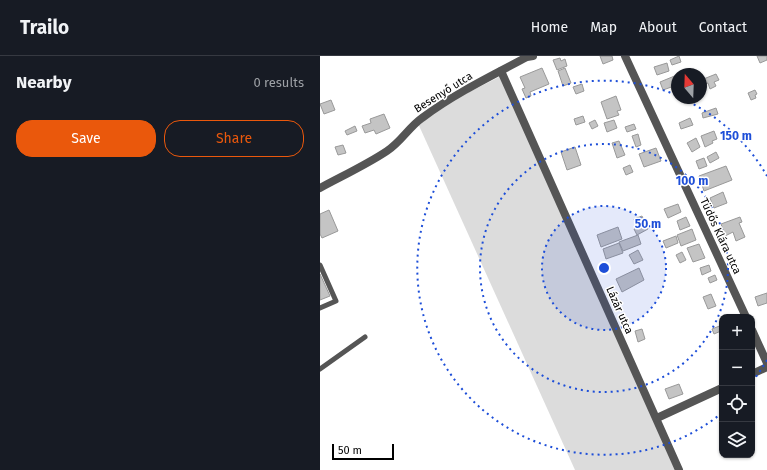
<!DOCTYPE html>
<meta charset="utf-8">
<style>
:root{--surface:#171b24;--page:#20242c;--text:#f1f3f6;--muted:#9ea1a6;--line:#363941;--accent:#ea580c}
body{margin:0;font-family:"Fira Sans",sans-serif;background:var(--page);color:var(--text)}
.controls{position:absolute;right:12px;bottom:12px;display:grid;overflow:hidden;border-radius:8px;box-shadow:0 1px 3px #0004}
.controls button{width:36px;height:36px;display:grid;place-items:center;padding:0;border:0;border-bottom:1px solid var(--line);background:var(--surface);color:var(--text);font:20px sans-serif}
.compass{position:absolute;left:351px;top:12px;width:36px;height:36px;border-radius:50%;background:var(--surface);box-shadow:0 1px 3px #0004;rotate:341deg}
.scale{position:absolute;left:12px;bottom:10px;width:62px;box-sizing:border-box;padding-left:4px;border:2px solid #000;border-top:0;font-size:11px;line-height:14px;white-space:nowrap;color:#000;-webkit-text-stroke:3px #fff;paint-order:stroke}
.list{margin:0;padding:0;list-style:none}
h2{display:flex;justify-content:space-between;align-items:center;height:52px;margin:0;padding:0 16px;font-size:17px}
h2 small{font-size:13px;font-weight:400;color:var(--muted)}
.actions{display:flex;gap:8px;padding:12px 16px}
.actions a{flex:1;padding:9px 0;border:1px solid var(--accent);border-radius:16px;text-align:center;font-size:14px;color:var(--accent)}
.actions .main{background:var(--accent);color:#fff}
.icon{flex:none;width:22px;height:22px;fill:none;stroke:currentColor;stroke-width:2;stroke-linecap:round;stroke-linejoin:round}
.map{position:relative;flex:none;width:447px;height:414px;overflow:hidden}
header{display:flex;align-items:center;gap:24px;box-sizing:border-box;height:56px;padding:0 20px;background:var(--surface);border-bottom:1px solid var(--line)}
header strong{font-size:19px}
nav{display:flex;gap:22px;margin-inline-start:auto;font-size:14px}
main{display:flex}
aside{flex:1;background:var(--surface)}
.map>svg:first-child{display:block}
.green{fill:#dcdcdc}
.building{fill:#c4c4c4;stroke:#999}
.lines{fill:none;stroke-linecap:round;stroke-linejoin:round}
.service{stroke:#555;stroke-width:5}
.minor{stroke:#555;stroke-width:8}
.ring{fill:none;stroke:#1d4ed8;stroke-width:2;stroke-dasharray:2 4}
.labels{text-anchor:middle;stroke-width:3;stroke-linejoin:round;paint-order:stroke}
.street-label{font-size:11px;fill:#000;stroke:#fff}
.centre{fill:#1d4ed8;stroke:#fff;stroke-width:2}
.ring-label{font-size:12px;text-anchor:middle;font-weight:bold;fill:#1d4ed8;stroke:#fff;stroke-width:3;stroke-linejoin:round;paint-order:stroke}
</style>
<header>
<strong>Trailo</strong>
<nav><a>Home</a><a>Map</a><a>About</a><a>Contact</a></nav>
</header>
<main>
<aside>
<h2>Nearby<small>0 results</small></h2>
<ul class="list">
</ul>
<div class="actions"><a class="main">Save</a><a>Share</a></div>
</aside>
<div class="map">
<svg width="447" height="414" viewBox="0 0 447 414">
<rect width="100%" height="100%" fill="#fff"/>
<path class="green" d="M181,20L355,414H255L96,63Z"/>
<g class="building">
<path d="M280,0H292L293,4L283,8Z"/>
<path d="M359,0L361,6L352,9L350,4Z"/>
<path d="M437,0H447V4L440,7Z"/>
<path d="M240,2L241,5L245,3L247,10L237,14L233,4Z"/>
<path d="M347,7L349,15L337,19L334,11Z"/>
<path d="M222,12L229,28L210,36L211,40L206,42L202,33L205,32L200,21Z"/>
<path d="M245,12L251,27L243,30L238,15Z"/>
<path d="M396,18L399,24L394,26L396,30L390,33L388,27L381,29V24Z"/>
<path d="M357,19V29L343,34L340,26Z"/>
<path d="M262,28L264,35L256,38L253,31Z"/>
<path d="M435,34L437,38L435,39L436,42L431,44L428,37Z"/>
<path d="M296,40L301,54L297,55L299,59L287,63L281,46Z"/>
<path d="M11,44L15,54L4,58L0,48Z"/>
<path d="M396,52L398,58L383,62L382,57Z"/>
<path d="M64,58L70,72L56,78L54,74L45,77L42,70L51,67L50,63Z"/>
<path d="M263,60L265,66L256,69L254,63Z"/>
<path d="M370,62L373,69L361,73L359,67Z"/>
<path d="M275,64L278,70L272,73L269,67Z"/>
<path d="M294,64L297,72L287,76L284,67Z"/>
<path d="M314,68L316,73L307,76L305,71Z"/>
<path d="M35,70L37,75L27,79L25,75Z"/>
<path d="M394,75L397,83L392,85L393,87L385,91L381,80Z"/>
<path d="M318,78L321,89L316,91L312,80Z"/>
<path d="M376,82L380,91L372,96L367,87Z"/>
<path d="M299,85L305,99L297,102L292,87Z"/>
<path d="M23,89L26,97L18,99L15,91Z"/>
<path d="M255,91L261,109L247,114L241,96Z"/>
<path d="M336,92L341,105L324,111L319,98Z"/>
<path d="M396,96L399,102L390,107L387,101Z"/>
<path d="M384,102L387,110L379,113L376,105Z"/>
<path d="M310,109L313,116L306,119L303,112Z"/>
<path d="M406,110L412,124L384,135L379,120Z"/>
<path d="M403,136L407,147L394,152L390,142Z"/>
<path d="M358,148L361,156L348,162L344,153Z"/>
<path d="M9,154L18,175L2,182L0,178V158Z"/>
<path d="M322,160L328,173L317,179L314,173L318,171L314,163Z"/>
<path d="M366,161L370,170L360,174L357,165Z"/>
<path d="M420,161L422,166L419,167L425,181L416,185L413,176L405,180L401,168Z"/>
<path d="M298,171L302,183L281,191L277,179Z"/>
<path d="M372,173L376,184L361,190L357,179Z"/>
<path d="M318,179L321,188L303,195L299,186Z"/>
<path d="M356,180L358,187L346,192L343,185Z"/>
<path d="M299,187L303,197L286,203L283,193Z"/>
<path d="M379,188L385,202L373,206L367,192Z"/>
<path d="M318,194L323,204L314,208L309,199Z"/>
<path d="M362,196L366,204L360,207L356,199Z"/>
<path d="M389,209L391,215L382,219L380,212Z"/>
<path d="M319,212L324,224L302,236L296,223Z"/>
<path d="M0,218L10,240L0,244Z"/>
<path d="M395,219L397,224L390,227L388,222Z"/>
<path d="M447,237V247L438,250L435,241Z"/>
<path d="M391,238L396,250L388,253L383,241Z"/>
<path d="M402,269V278L401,275L394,278L392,273Z"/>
<path d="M322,273L325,283L318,286L315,275Z"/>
<path d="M359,328L363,338L349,343L345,333Z"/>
</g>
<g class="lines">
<g class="service">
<path d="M0,209L16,245L0,252"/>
<path d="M0,313L45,281"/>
</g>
<g class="minor">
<path d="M305,0L426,261"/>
<path d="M181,15L359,414"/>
<path d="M0,132C22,120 46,109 67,95C81,86 89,71 102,62C134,38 171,20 207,1L213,0"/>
<path d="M432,274L447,307"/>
<path d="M432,318L447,311"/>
<path d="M337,362L402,332"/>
</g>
</g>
<circle cx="284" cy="212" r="62" fill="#1d4ed8" fill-opacity=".12"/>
<g class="ring">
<circle cx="284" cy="212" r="62"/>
<circle cx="284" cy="212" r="124"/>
<path d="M447 304A187 187 0 0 1 432 326M402 357A187 187 0 1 1 356 39M363 43A187 187 0 0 1 447 120"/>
</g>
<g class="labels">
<g class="street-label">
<text transform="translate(123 36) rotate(-32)" y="4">Besenyő utca</text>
<text transform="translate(401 180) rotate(65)" y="4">Tüdős Klára utca</text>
<text transform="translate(300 254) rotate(66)" y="4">Lázár utca</text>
</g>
</g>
<circle cx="284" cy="212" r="6" class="centre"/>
<g class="ring-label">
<text x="416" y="84">150 m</text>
<text x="372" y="129">100 m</text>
<text x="328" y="172">50 m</text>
</g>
</svg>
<div class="controls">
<button>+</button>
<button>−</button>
<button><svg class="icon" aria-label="locate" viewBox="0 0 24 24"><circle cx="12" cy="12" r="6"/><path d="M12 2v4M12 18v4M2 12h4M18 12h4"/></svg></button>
<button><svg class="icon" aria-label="layers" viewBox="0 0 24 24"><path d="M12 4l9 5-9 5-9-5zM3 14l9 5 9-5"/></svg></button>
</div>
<svg class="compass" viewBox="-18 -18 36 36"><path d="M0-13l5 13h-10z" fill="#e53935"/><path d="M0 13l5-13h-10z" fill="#9ea1a6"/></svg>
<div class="scale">50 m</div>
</div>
</main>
